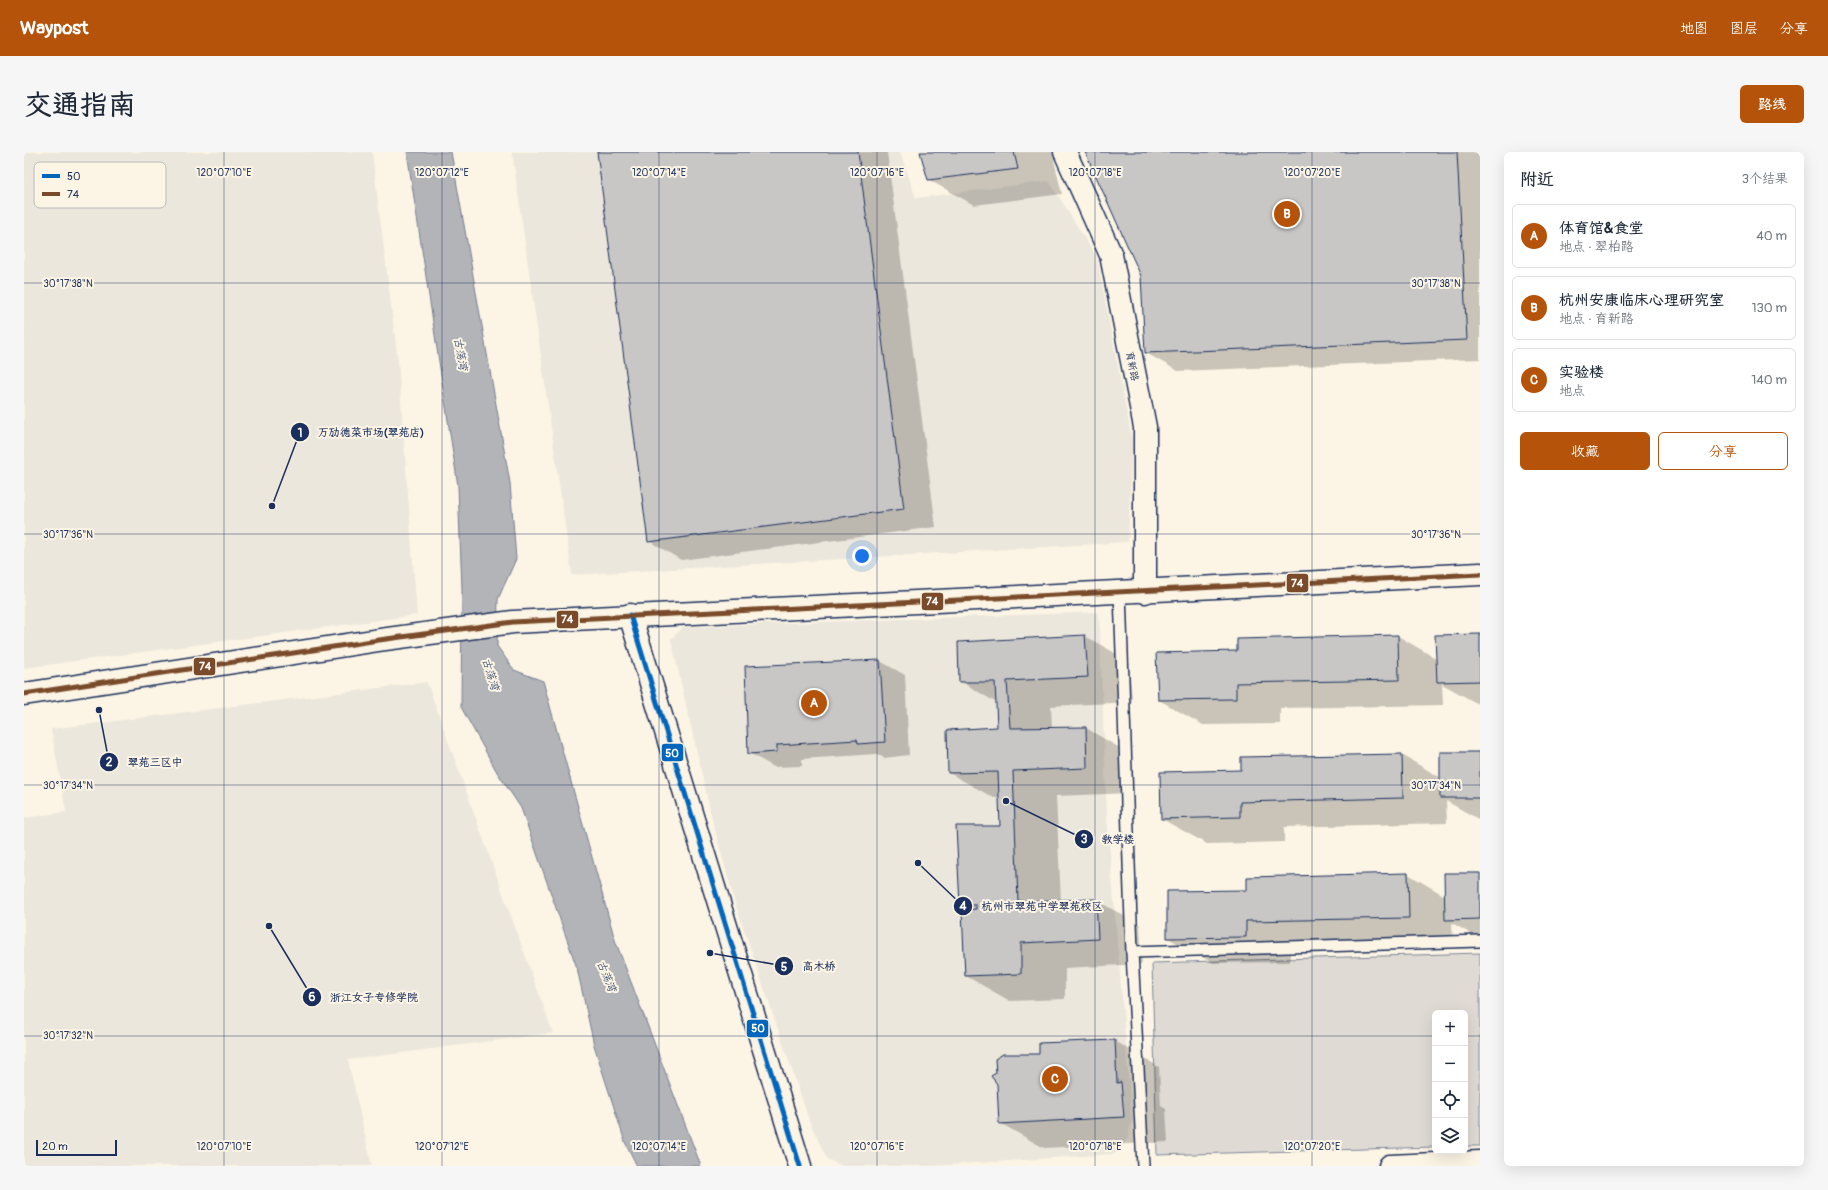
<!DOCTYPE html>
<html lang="zh">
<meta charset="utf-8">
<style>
:root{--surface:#fff;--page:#f6f6f7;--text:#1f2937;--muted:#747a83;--line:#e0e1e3;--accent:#b45309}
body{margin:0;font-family:Pangolin,"LXGW WenKai TC",sans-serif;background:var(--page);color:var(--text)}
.controls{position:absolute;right:12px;bottom:12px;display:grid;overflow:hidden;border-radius:6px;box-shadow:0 4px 16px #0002}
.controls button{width:36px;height:36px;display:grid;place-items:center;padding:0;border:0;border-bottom:1px solid var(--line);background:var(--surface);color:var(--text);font:20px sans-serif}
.scale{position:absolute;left:12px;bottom:10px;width:81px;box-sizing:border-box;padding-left:4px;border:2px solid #1b2f5e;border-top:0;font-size:11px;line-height:14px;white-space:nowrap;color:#1b2f5e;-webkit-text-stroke:3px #fcf5e5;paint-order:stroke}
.you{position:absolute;left:838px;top:404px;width:14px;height:14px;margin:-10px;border:3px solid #fff;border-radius:50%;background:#1a73e8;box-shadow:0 0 0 6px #1a73e833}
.badge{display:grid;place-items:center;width:26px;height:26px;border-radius:50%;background:var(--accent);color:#fff;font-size:13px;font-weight:700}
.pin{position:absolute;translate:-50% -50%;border:2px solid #fff;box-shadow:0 1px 4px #0006}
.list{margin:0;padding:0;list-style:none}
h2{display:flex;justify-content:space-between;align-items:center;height:52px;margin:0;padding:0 16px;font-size:17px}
h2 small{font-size:13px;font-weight:400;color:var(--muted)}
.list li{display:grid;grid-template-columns:26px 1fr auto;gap:12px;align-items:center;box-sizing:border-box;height:64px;margin:0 8px 8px;padding:0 8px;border:1px solid var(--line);border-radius:6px}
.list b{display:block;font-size:15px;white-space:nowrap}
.list p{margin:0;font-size:13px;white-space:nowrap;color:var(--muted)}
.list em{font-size:13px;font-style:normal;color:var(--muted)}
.actions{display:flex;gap:8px;padding:12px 16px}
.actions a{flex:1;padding:9px 0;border:1px solid var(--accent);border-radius:6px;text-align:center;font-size:14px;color:var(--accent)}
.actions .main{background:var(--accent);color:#fff}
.icon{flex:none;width:22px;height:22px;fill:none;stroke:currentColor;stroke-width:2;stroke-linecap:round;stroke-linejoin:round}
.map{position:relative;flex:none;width:1456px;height:1014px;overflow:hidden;border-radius:6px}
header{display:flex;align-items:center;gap:24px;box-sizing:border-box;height:56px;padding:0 20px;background:var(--accent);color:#fff}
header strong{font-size:19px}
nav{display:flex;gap:22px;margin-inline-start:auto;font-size:14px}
.intro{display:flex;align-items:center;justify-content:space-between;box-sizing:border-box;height:96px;padding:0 24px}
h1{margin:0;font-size:28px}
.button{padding:10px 18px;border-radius:6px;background:var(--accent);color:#fff;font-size:14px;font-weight:700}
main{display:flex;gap:24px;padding:0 24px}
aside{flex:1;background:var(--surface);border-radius:6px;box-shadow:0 4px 16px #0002}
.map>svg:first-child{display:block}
.built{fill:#ece7dc}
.green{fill:#dfdbd4;stroke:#7d8599}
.water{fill:#b2b4b8;stroke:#767f94}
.shadow{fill:#0003}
.building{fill:#c8c7c6;stroke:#1b2f5e}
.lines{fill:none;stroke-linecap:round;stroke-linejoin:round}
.lane-casing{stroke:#1b2f5e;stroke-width:14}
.street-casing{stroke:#1b2f5e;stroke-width:25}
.secondary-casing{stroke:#1b2f5e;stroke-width:25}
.lane{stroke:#fcf5e5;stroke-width:11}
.street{stroke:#fcf5e5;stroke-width:22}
.secondary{stroke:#fcf5e5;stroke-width:22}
.bus-1-casing{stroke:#fcf5e5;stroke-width:8}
.bus-2-casing{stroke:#fcf5e5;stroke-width:8}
.bus-1{stroke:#0065bd;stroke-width:5}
.bus-2{stroke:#7a4b2a;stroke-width:5}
.ticks{fill:none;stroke:#1b2f5e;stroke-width:1;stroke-opacity:0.45}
.labels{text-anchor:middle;stroke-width:4;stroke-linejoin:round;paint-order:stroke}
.street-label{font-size:10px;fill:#1b2f5e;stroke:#fcf5e5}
.water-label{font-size:11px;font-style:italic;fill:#485779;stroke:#fcf5e5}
.key{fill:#fcf5e5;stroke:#b8babc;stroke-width:1}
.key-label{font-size:11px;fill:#1b2f5e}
.ticks-label{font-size:10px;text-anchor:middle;fill:#1b2f5e;stroke:#fcf5e5;stroke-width:4;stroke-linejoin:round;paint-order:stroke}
.leader{fill:none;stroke:#1b2f5e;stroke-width:1.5}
.callout-dot{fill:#1b2f5e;stroke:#fcf5e5;stroke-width:1.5}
.mark-label{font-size:12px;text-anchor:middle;font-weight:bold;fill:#fff}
.callout-label{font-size:11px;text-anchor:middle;font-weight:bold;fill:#1b2f5e;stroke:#fcf5e5;stroke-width:4;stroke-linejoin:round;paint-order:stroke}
.line-badge{stroke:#fcf5e5;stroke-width:1.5}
.badge-label{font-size:11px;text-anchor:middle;font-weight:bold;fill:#fff}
</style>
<header>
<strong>Waypost</strong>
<nav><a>地图</a><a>图层</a><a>分享</a></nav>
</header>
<div class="intro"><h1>交通指南</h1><a class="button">路线</a></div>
<main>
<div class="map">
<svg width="1456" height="1014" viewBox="0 0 1456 1014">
<rect width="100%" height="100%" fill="#fcf5e5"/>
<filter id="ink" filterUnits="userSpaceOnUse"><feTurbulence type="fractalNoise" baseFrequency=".025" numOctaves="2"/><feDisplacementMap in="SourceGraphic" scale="8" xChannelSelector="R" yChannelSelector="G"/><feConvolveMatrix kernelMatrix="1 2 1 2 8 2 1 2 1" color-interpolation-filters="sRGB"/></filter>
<g filter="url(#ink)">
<g class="built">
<path d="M0,0H348L374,209L393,463L0,516Z"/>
<path d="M488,0H876L892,46L1025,29L1073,106L1108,288L1104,390L548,423Z"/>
<path d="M1075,460L1083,665L1108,967L1104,986L1091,1002L909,1014H818L803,1007L786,971L711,751L689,671L647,487L659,475Z"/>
<path d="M403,530L529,881L324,908L348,1014H0V666L42,660L27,577Z"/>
</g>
<path class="green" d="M1456,801V994H1441V861H1411V995L1133,1003L1128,811Z"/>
<path class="water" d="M383,0H427L486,331L492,407L474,447L473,494L490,518L519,529L591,788L677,1014H613L601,990L570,893L553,816L497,656L473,620L437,555L438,437L434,334Z"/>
<g class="shadow">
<path d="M574,0H863L912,375L657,408L625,389Z"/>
<path d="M897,0H1028L1038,42L950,53L905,28Z"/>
<path d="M1063,0H1456V207L1154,219L1122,201L1118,124Z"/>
<path d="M1456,483V553L1418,532L1419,553L1256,556V572L1179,573L1135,548L1214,500L1374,484L1413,507Z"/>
<path d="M1061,484L1105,509L1108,550L1027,554L1028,576H1062L1106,602L1107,641L1032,644L1037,749L1072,748L1116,773L1118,812L1041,816V847L986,849L942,824L948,758L937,752L977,675L976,646H970L925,621L974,576L973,551L936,529L935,491Z"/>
<path d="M856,509L881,523L885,603L860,606L853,602L778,607V614L750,615L725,601Z"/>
<path d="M1456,601V668L1422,649L1423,671L1260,675V690L1183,692L1138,667L1218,619L1378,603L1417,626Z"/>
<path d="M1384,722L1421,744L1456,722V787L1428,771L1429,791L1266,794V810L1189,811L1144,786L1224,739Z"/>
<path d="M1091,889L1135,915L1137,954L1142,957L1144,990L1020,996L976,971L1016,903Z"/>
</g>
<g class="building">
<path d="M573,0H834L880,357L624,390Z"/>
<path d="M896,0H990L994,17L904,28Z"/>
<path d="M1061,0H1433L1443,188L1121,201L1117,124Z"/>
<path d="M1456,482V529L1413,530L1411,483Z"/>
<path d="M1061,483L1064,525L983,529L986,576L1062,575L1063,616L989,619L994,749L1072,747L1074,787L997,791V822L941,824L938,758L952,757V753H936L932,674H976L974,620L924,621L923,578L973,575L971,530H935L934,490Z"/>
<path d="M1374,483L1375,528L1212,531V547L1134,548L1132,501L1213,499V487Z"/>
<path d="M856,508L861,590L834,592L833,588L753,593V600L724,602L721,514Z"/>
<rect x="1416" y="600" width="40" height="46"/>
<path d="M1378,602L1379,646L1216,650V665L1137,667L1136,620L1217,618V605Z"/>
<path d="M1384,721L1385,766L1222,769V785L1143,786V739L1223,738V725Z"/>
<path d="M1420,721H1456V767L1421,768Z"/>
<path d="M1091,888L1093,931L1097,930L1100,965L975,972L973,932L967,924L972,921L971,907L979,902H1015V891Z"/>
</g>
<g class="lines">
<defs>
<g id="lane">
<path d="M1096,440L1108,800L1119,1014"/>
<path d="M1108,800L1456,789"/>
</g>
<g id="street">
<path d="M1041,0L1087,103L1121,275V440"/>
<path d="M1366,1014L1456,1010"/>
</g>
<g id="secondary">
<path d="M606,463L776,1014"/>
<path d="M0,542L355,488L489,470L1456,422"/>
</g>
</defs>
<use href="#lane" class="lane-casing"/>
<use href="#street" class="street-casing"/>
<use href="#secondary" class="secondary-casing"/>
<use href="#lane" class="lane"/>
<use href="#street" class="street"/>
<use href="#secondary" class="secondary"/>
<defs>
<path id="bus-1" d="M606,463L776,1014"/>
<path id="bus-2" d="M0,542L355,488L489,470L1456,422"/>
</defs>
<use href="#bus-1" class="bus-1-casing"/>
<use href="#bus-2" class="bus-2-casing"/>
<use href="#bus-1" class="bus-1"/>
<use href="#bus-2" class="bus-2"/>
</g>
</g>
<path class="ticks" d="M200,0V1014M418,0V1014M635,0V1014M853,0V1014M1071,0V1014M1288,0V1014M0,131H1456M0,382H1456M0,633H1456M0,884H1411M1441,884H1456"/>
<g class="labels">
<g class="street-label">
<text transform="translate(1109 214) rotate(79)" y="4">育新路</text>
</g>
<g class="water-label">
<text transform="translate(437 202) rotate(81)" y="4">古荡湾</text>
<text transform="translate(467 522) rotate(74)" y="4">古荡湾</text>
<text transform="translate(583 824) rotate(68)" y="4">古荡湾</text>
</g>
</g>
<rect x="10" y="10" width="132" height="46" rx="6" class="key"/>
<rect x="18" y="22" width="18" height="4" fill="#0065bd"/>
<rect x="18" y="40" width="18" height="4" fill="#7a4b2a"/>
<g class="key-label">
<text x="43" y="28">50</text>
<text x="43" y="46">74</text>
</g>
<g class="ticks-label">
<text x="200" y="24">120°07'10"E</text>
<text x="418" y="24">120°07'12"E</text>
<text x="635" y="24">120°07'14"E</text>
<text x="853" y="24">120°07'16"E</text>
<text x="1071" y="24">120°07'18"E</text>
<text x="1288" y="24">120°07'20"E</text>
<text x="44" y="135">30°17'38"N</text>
<text x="1412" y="135">30°17'38"N</text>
<text x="44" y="386">30°17'36"N</text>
<text x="1412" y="386">30°17'36"N</text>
<text x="44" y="637">30°17'34"N</text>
<text x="1412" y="637">30°17'34"N</text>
<text x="44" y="887">30°17'32"N</text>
<text x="200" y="998">120°07'10"E</text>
<text x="418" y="998">120°07'12"E</text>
<text x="635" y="998">120°07'14"E</text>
<text x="853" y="998">120°07'16"E</text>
<text x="1071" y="998">120°07'18"E</text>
<text x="1288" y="998">120°07'20"E</text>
</g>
<path class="leader" d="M248 354L276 280M75 558L85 610M982 649L1060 687M894 711L939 754M686 801L760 814M245 774L288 845"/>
<g class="callout-dot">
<circle cx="248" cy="354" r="4"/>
<circle cx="75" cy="558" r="4"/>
<circle cx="982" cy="649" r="4"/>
<circle cx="894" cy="711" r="4"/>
<circle cx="686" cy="801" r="4"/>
<circle cx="245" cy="774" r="4"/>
<circle cx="276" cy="280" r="10"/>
<circle cx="85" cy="610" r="10"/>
<circle cx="1060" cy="687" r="10"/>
<circle cx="939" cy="754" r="10"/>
<circle cx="760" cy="814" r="10"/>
<circle cx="288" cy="845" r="10"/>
</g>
<g class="mark-label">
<text x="276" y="285">1</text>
<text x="85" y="614">2</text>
<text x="1060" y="691">3</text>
<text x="939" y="758">4</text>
<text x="760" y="819">5</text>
<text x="288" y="849">6</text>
</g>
<g class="callout-label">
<text x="347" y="284">万劢德菜巿场(翠苑店)</text>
<text x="131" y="614">翠苑三区中</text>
<text x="1094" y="691">教学楼</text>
<text x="1018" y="758">杭州市翠苑中学翠苑校区</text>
<text x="795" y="818">高木桥</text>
<text x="350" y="849">浙江女子专修学院</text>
</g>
<g class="line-badge">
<rect x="1262" y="421" width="23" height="20" rx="4" fill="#7a4b2a"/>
<rect x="897" y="440" width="23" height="19" rx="4" fill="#7a4b2a"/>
<rect x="532" y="458" width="23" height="19" rx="4" fill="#7a4b2a"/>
<rect x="169" y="505" width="23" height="19" rx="4" fill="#7a4b2a"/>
<rect x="637" y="591" width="23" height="19" rx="4" fill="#0065bd"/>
<rect x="722" y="867" width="23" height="19" rx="4" fill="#0065bd"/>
</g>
<g class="badge-label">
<text x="1273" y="435">74</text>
<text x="908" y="453">74</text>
<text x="543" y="471">74</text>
<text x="181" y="518">74</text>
<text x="648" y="605">50</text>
<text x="734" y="880">50</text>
</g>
</svg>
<div class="controls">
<button>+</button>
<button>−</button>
<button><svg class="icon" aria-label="locate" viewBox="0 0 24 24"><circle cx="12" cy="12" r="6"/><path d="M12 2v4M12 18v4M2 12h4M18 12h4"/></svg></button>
<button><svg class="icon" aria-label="layers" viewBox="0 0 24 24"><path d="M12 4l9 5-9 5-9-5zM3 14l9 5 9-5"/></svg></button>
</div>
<div class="scale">20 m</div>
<div class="you"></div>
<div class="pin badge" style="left:790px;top:551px">A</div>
<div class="pin badge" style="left:1263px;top:62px">B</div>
<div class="pin badge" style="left:1031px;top:927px">C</div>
</div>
<aside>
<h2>附近<small>3个结果</small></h2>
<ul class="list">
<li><span class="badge">A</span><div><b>体育馆&amp;食堂</b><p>地点 · 翠柏路</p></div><em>40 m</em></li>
<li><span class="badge">B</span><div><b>杭州安康临床心理研究室</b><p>地点 · 育新路</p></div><em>130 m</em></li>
<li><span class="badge">C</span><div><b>实验楼</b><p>地点</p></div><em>140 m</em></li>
</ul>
<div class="actions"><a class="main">收藏</a><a>分享</a></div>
</aside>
</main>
